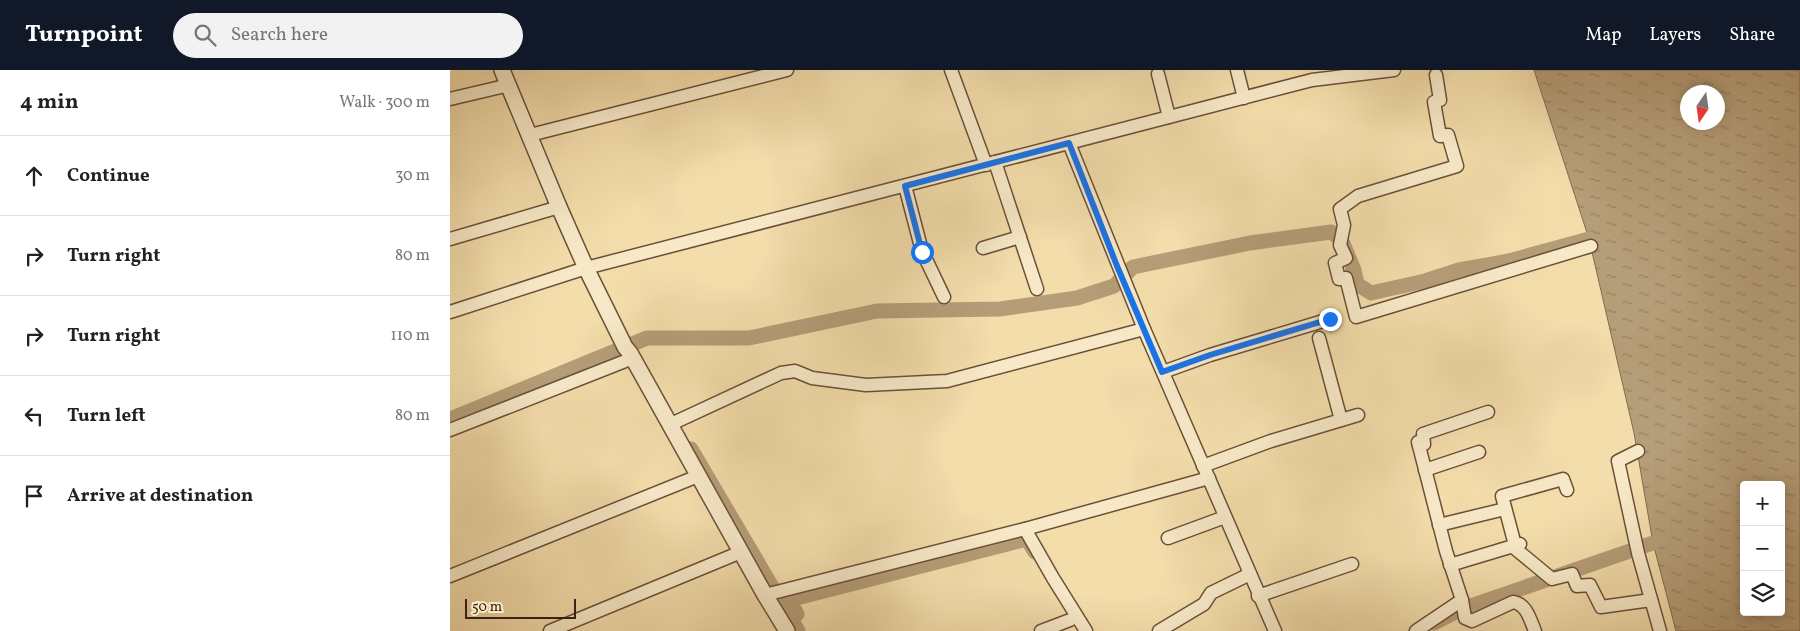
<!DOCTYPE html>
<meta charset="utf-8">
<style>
:root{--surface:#fff;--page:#f2f2f2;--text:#222;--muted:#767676;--line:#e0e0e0;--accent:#111827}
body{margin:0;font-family:Vollkorn,serif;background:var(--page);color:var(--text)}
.controls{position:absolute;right:15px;bottom:15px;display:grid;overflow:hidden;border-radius:5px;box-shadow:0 2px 12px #0003}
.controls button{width:45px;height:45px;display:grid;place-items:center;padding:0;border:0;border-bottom:1px solid var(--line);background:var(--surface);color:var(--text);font:25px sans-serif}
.compass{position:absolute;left:1230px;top:15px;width:45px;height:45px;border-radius:50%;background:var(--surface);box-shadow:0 2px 12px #0003;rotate:193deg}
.scale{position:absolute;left:15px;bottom:12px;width:111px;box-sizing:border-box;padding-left:5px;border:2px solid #3e2113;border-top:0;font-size:14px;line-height:18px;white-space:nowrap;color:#3e2113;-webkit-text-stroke:4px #f7e9c8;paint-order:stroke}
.stop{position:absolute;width:15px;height:15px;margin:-11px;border:4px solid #1a73e8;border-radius:50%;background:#fff}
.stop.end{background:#1a73e8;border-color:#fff;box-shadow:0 1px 5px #0008}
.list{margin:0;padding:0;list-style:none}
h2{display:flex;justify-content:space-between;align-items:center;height:65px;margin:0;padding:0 20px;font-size:21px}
h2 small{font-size:16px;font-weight:400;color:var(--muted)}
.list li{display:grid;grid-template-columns:32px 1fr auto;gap:15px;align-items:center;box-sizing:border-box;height:80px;padding:0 20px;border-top:1px solid var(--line)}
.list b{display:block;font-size:19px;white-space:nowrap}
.list em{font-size:16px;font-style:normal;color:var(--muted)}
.icon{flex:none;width:28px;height:28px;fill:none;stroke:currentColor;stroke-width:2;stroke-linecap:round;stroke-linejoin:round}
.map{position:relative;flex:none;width:1350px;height:561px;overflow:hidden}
header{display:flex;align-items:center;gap:30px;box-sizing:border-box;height:70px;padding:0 25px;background:var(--accent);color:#fff}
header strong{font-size:24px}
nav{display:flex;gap:28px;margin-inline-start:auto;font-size:18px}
.search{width:350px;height:45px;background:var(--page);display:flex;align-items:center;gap:12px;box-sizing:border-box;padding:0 18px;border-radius:28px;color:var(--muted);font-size:19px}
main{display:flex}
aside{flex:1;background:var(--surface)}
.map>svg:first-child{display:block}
.water{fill:url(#water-ripples);stroke:#856b4f;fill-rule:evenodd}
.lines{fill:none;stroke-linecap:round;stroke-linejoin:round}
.canal{stroke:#b59d77;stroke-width:15}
.minor-casing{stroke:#6b5039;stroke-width:15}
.tertiary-casing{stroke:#6b5039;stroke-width:18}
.minor{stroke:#f7e9c8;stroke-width:12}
.tertiary{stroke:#f7e9c8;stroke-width:15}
.route{stroke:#1a73e8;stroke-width:6}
</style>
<header>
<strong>Turnpoint</strong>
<div class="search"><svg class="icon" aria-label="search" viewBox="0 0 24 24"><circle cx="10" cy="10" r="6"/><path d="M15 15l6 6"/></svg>Search here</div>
<nav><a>Map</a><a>Layers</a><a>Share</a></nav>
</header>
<main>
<aside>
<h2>4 min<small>Walk · 300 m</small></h2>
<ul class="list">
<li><svg class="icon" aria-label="ahead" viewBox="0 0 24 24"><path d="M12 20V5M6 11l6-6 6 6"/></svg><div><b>Continue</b></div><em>30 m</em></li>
<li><svg class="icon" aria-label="right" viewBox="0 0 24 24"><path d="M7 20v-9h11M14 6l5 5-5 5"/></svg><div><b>Turn right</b></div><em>80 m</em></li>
<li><svg class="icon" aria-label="right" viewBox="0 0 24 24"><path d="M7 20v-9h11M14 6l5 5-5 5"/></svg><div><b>Turn right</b></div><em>110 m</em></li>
<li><svg class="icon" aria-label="left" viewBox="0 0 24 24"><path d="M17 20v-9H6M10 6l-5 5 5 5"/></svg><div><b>Turn left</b></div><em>80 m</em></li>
<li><svg class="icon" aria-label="arrive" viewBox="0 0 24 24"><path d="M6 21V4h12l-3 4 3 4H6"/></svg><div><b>Arrive at destination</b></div></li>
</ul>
</aside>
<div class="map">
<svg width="1350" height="561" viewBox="0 0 1350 561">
<defs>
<pattern id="water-ripples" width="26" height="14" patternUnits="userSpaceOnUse" patternTransform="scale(1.25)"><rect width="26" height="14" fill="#b59d77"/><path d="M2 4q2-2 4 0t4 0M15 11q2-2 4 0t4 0" fill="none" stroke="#958060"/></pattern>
</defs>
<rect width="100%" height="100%" fill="#f3ddab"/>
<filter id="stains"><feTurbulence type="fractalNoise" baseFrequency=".004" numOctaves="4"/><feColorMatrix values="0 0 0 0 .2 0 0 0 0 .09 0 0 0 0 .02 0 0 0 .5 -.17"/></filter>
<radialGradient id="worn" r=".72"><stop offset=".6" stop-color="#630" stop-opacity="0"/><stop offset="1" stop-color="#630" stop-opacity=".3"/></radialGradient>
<path class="water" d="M1084,0H1350V561H1226L1203,473L1184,363L1139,169ZM1238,22H1268V52H1238ZM1294,415H1331V542H1294Z"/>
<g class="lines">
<g class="canal">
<path d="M0,349L197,268H299L427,241L550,239L627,228L664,216L683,197L800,173L881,162L891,169L904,200L907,214L921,223L975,211L1009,200L1059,191L1139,169"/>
<path d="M241,379L348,561"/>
<path d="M347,544L339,530L577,469L585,482"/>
<path d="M984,553L1009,540L1203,473"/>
</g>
<defs>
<g id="minor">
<path d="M501,0L536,95"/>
<path d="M787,0L794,28"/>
<path d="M708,4L719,47"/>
<path d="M986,5L990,30L984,32L990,66L998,65L1007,96L908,126L890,139L894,155L890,175L896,188L885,193L889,209L896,208L906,247L1141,176"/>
<path d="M0,29L59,15"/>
<path d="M80,65L337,0"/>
<path d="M619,73L694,259L825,561"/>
<path d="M545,92L587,219"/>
<path d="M455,116L472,181L494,227"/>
<path d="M0,169L109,137"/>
<path d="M533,178L570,167"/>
<path d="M0,242L136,198L719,47L862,10L944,0"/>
<path d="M869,268L891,350"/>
<path d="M713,302L760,285L880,249"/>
<path d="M219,355L331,303L345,301L362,308L416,315L497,311L694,259"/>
<path d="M0,360L183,288"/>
<path d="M968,372L996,481L1012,530L1015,548L1022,551L1063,532C1077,534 1080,550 1085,561"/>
<path d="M969,376L974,374L973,364L1038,342"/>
<path d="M1188,381L1168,391L1188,483L1210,561"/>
<path d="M753,396L821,371L908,345"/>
<path d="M975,400L1029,382"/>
<path d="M989,455L1055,439"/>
<path d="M575,459L603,508L636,561"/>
<path d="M718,468L775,447"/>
<path d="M1065,475L1052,426L1113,409L1117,420"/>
<path d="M1062,476L1102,509L1122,504L1127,516L1140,515L1151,537L1201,530"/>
<path d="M1000,495L1070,474"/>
<path d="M0,506L248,406"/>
<path d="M315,525L575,459L759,408"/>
<path d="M808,526L902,494"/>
<path d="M100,561L291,482"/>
<path d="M591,561L620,550"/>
<path d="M709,561L754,534L761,523L800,504"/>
<path d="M966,561L1012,530"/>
</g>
<path id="tertiary" d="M52,0L109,137L136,198L175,277L180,283L315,525L337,561"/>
</defs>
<use href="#minor" class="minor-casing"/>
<use href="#tertiary" class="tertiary-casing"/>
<use href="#minor" class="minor"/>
<use href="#tertiary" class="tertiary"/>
</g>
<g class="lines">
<path class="route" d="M472,182L455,116L619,73L667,196L712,302L760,285L880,249"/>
</g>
<rect width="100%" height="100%" filter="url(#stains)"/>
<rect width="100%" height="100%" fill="url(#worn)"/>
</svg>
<div class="controls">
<button>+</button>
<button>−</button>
<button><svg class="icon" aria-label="layers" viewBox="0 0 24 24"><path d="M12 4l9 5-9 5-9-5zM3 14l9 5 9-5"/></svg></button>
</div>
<svg class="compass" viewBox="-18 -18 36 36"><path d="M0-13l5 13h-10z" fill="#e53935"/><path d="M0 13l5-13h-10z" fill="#767676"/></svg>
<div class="scale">50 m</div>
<div class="stop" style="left:472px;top:182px"></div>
<div class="stop end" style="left:880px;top:249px"></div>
</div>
</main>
